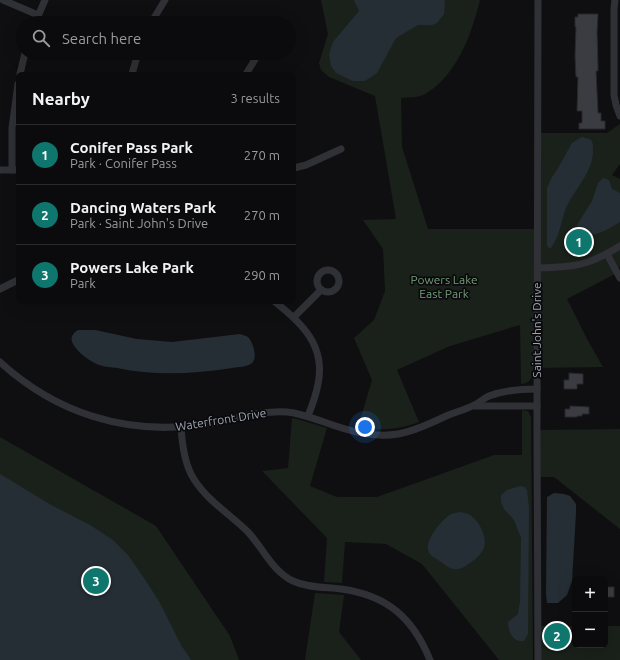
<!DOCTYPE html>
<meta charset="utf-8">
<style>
:root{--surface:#0b0b0d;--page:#141416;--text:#f1f3f6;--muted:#9a9b9d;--line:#2b2b2e;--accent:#0f766e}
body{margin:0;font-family:Ubuntu,sans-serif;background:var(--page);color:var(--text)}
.controls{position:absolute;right:12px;bottom:12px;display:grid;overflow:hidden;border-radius:6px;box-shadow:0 4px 16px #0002}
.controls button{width:36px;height:36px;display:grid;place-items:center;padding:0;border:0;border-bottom:1px solid var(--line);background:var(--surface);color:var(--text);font:20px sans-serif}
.you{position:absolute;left:365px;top:427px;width:14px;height:14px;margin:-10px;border:3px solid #fff;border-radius:50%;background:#1a73e8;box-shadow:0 0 0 6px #1a73e833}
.badge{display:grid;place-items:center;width:26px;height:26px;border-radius:50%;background:var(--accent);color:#fff;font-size:13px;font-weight:700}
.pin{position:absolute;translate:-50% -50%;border:2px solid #fff;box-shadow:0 1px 4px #0006}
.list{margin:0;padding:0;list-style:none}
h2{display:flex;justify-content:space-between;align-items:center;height:52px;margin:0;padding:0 16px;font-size:17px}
h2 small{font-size:13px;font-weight:400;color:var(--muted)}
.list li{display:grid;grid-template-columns:26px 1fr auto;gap:12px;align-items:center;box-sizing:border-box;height:60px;padding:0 16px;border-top:1px solid var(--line)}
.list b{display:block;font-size:15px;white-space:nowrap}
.list p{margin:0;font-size:13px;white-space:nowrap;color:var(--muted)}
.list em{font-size:13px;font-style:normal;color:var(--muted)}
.icon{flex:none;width:22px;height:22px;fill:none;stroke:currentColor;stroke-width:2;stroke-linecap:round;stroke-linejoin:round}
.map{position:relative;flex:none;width:620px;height:660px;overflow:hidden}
.search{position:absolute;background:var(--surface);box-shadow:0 4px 16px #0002;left:16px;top:16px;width:280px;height:44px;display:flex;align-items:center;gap:10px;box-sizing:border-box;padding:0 14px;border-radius:22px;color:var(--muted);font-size:15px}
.panel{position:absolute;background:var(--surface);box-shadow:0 4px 16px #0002;left:16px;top:72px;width:280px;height:232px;border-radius:6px}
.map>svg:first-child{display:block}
.green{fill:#19211a}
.water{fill:#252e35}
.building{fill:#3b3c41;stroke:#29292d}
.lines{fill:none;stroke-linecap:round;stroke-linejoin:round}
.minor{stroke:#303136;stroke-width:7}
.labels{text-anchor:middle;stroke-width:3.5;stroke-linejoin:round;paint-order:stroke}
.park-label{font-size:12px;fill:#749f78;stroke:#0a0a0c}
.street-label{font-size:12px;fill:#9fa5b3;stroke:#0a0a0c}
</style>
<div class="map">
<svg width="620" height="660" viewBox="0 0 620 660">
<rect width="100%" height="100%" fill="#0f0f11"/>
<g class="green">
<path d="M321,0H480C472,33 457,76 425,94C419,98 408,97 401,98L402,147L428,229H538L537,133H607L620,124V164L612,175L620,179V267L615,269L617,273L567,299L587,339L603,367L537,368C532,375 531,384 521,384L520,325L450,346L397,370L419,422C398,430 379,431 358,427L372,380L354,338L374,320L385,291L383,249L363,220L396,219L375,96L329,77L321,70L319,63L328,34Z"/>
<path d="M522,410L528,411L531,417L533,660H499L422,564L386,544L345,542L342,583L324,582L327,538L262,471L288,468L292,418L297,419L327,428L310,486L337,497H377L494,455H522Z"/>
<path d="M620,429V529L554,477H537V430Z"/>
<path d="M0,437L156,526L230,636L239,660H0Z"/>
<path d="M315,593L344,595L339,632L361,660H305Z"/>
<path d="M538,626H575V645H605V626H620V660H538Z"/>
</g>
<g class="water">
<path d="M354,0H444L445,1L444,14L437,23L432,25H418L396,38L377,73L365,81H353L336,73L331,66L329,54L333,42L359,11Z"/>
<path d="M582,137C584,138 588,138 591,140C593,142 593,146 593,149C594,171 575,188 566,208C561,221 560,236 551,248H549L547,246V188L552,177L557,170L572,143Z"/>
<path d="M603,178L609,180L612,189L620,193V222C610,228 580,247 577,225L592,201L598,183Z"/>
<path d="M78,330H95L137,339L172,342L240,334C243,335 246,336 248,337C253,342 258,358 252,363C248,367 238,367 232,368C194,374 155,376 117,368C111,367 105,367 99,365C90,361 81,355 75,347C70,340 70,335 78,330Z"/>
<path d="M0,474L53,506L90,525L113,540L128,555L146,581L160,603L181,645L191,660H0Z"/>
<path d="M520,486L525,487L527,490L529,508L528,634L524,641C513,643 508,631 508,622L518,614L520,601L521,538L514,520L504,509L501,502V495L507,490Z"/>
<path d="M554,493L564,494L570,496L576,504V513L572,581L567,595L558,603H547L546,594L547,497Z"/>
<path d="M459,512C462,512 465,513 468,514C479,519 489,539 483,550C479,557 473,561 467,565C463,568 458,570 453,569C446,567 441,561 435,558C417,549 438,524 448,516C450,514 455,513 459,512Z"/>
</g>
<g class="building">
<path d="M578,14H598L597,32L598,67V71H596L598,113H601V121H605V129H579V123H582V111H577L578,77H576L575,56L576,27H575V17H578Z"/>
<path d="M569,373L583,374V384H577V389H564V380H569Z"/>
<path d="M570,406L589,407V414H582V416H577V417H565V409H570Z"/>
<rect x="605" y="587" width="9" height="10"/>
</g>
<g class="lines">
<g class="minor">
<path d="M3,0L38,15"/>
<path d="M538,0L537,432L538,660"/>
<path d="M615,0L614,8V95L616,105L620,116"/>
<path d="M35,23L45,0"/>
<path d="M151,23L165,0"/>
<path d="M20,74L25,53"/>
<path d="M132,74L138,53"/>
<path d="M246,74L259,53"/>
<path d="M294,168L306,165L341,149"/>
<path d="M0,170H18"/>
<path d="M12,170V128L18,84"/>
<path d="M607,254L620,278"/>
<path d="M538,268C574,267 588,266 620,246"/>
<circle cx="328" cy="281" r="11"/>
<path d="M0,289L18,280"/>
<path d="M275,302C302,323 326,346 318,384C316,395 312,406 308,416"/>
<path d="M294,317L321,290"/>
<path d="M0,362C56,413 125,435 200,425C230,421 257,410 287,412C299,413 312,418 324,422C349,431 372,438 398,434C417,431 434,421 451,414C459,411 467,409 474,405C479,403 484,398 489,396C505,390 521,389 537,389"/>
<path d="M474,406H537"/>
<path d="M181,427C182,443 184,460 191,474C204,499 229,513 248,532C263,548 272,571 293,581C308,588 325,587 341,589C387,595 413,618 430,660"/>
</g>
</g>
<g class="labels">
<g class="park-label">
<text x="444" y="284">Powers Lake<tspan x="444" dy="14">East Park</tspan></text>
</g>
<g class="street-label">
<text transform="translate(537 330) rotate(-90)" y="4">Saint John's Drive</text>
<text transform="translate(221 420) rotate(-9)" y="4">Waterfront Drive</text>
</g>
</g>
</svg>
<div class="controls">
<button>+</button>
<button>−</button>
</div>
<div class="you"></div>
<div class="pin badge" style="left:579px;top:242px">1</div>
<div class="pin badge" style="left:557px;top:636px">2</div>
<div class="pin badge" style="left:96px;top:581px">3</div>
<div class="search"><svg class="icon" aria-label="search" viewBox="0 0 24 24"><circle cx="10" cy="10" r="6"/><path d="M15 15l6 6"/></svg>Search here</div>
<section class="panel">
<h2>Nearby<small>3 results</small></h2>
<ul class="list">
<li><span class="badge">1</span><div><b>Conifer Pass Park</b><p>Park · Conifer Pass</p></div><em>270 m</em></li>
<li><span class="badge">2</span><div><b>Dancing Waters Park</b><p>Park · Saint John's Drive</p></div><em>270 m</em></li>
<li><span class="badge">3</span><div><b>Powers Lake Park</b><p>Park</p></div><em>290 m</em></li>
</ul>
</section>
</div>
